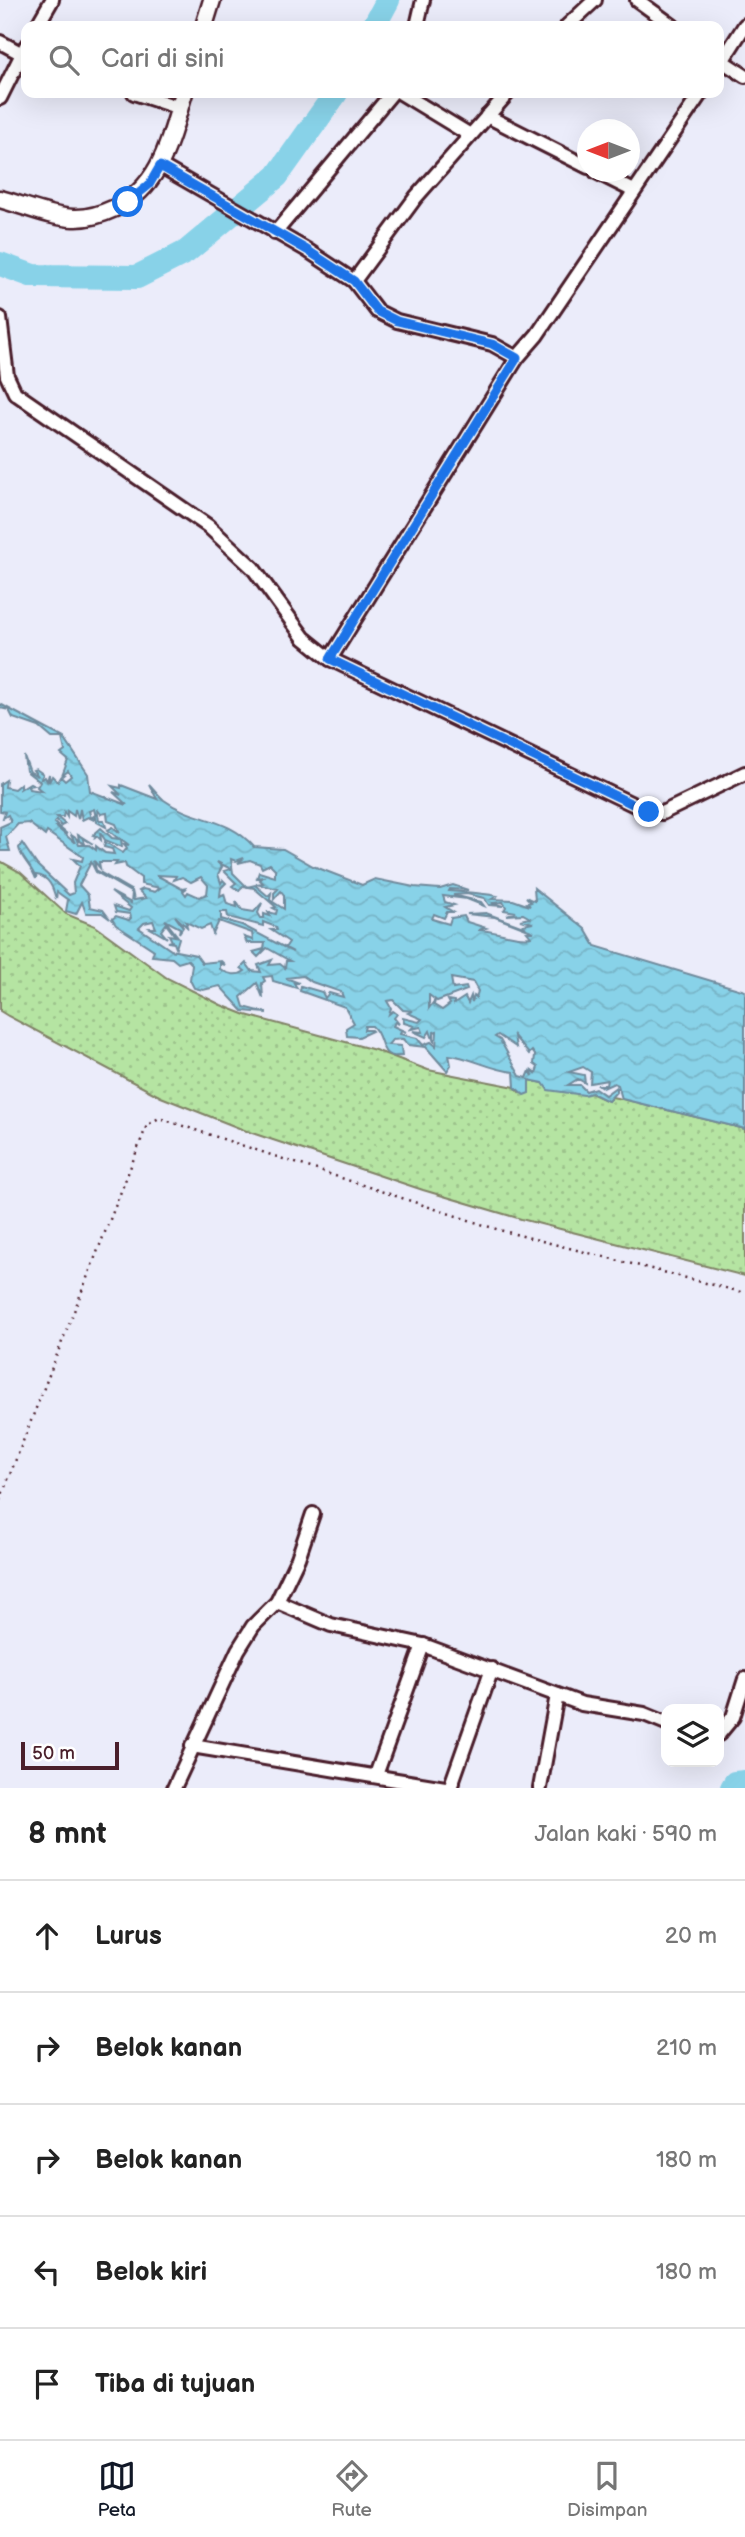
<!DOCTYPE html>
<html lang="id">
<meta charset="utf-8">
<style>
:root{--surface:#fff;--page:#f6f6f6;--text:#222;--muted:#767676;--line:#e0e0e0;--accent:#111827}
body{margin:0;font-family:"Balsamiq Sans",sans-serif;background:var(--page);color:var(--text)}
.controls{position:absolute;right:21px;bottom:21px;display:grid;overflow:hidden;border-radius:14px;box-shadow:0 7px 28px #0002}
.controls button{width:63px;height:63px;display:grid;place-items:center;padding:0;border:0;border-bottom:2px solid var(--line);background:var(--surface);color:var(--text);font:35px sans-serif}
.compass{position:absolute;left:577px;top:119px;width:63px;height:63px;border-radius:50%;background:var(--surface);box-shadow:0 7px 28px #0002;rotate:270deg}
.scale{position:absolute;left:21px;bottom:18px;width:98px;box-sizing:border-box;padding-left:7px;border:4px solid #4a1f2b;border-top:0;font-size:19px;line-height:24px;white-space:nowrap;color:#4a1f2b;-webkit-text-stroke:5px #fff;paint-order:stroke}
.stop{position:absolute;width:21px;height:21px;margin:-16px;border:5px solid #1a73e8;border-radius:50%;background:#fff}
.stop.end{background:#1a73e8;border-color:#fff;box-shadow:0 2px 7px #0008}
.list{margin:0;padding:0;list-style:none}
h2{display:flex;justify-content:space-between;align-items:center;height:91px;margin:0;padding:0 28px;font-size:30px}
h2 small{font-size:23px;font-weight:400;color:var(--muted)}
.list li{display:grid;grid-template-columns:46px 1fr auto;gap:21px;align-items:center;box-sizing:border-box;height:112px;padding:0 28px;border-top:2px solid var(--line)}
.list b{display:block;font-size:26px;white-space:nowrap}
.list em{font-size:23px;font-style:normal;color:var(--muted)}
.icon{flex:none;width:38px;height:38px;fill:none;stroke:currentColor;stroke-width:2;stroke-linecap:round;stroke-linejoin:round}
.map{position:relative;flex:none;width:745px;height:1788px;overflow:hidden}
.search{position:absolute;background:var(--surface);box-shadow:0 7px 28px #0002;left:21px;right:21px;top:21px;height:77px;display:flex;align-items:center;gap:18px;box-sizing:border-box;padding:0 24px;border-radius:14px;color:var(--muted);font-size:26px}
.sheet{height:651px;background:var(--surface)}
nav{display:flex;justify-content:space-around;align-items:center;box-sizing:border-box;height:98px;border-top:2px solid var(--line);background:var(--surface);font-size:19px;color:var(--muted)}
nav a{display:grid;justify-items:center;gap:4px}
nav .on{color:var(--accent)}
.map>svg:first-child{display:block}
.green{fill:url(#green-dots);stroke:#808266;stroke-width:2}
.water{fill:url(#water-waves);stroke:#6f8a9c;stroke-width:2;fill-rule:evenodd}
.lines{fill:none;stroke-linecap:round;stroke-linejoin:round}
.river{stroke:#88d2e8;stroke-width:24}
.minor-casing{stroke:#4a1f2b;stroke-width:18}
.tertiary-casing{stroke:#4a1f2b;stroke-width:21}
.path{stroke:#4a1f2b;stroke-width:2.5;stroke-dasharray:2 5;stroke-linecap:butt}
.minor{stroke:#fff;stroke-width:12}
.tertiary{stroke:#fff;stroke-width:16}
.route{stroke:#1a73e8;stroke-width:9}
</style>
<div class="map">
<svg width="745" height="1788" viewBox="0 0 745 1788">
<defs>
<pattern id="green-dots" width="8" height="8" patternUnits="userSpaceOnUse" patternTransform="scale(1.75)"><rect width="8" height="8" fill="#b5e4a2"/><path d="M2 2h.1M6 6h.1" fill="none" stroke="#9dc38c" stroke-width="1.8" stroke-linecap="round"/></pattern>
<pattern id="water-waves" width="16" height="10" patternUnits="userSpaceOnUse" patternTransform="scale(1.75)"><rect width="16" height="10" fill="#88d2e8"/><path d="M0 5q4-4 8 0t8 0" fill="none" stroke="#77b4c7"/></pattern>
</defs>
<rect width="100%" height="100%" fill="#ebecfa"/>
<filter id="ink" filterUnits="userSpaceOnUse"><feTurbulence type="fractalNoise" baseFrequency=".0143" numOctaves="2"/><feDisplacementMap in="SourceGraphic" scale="14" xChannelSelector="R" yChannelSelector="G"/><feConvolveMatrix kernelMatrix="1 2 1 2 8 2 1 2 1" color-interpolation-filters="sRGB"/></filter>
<g filter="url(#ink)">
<path class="green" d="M0,861L20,872L66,914L95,926L167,978L221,1005L246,1015L375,1050L428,1070L515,1087L519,1092L529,1080L543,1083L554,1090L591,1093L608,1101L612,1097L622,1099L745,1129V1276L521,1219L423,1190L249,1132L161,1097L8,1016L0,1011Z"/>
<path class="water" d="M0,704L64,738L88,774L90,791L127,805L113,792L121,795L112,786L121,788V785L157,799L149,784C154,789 158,795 164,800C194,822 227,816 254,847L283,849L313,866L362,885L375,879L414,887L440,889L453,885L468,890L450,889L449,891C464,892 485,893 497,896L492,899L513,900L530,906L527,903L531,902L526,897L535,901L534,888L585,929L595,946L745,991V1129L622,1099L618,1085L614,1083L603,1088L599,1085H606L607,1080L590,1083L591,1072L583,1067L569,1072L584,1075L585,1083L578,1079L568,1085H580L586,1091L595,1088L605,1095L616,1087V1092L608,1101L592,1093L584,1095L548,1090L543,1083L529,1080V1093L524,1095L515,1087L514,1072C490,1070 471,1057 449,1055L451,1065L447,1071L426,1047L408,1045L403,1039L392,1040L388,1045L401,1046L402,1056C376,1059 386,1038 372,1026H365L364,1030H371L372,1031L359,1037L347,1036L346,1028L354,1023L345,1007L300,991L301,986L322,992L325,998L329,993L343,997L341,992L312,982L303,976L286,978L299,983H294L297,988L273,981L272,976L263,977L265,981L262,983L263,998L257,983L241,997L244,1007L267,1013L243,1011L220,986L203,990L194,988L190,980L192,964L188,960L178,963L172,958L152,956L154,950L116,925L112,919L116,916L129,920L131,918L130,914L116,912L114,906L129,911L131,908L111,892L131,903L132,893L96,872L91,862L79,885L88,895L90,907L103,910L110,919L102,913H86L82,902L76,914L66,911L68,900L57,892L56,899C53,888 49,876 36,875V879C32,866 21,859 19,848L22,843L37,865L69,895L74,893L73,883L80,866L73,859L82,861L83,857L47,832L45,836L29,823L18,824L6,837L10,851H0V827L11,822L8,815L3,818L5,812L0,811V784L6,780L5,787L14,789L20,784V789L30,783L34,785L28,786L29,789L42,791L37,787L40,782L26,771L24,756L30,772L38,776L33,770L36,769L43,774L41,779L45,777L47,781L49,774V782L52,776L58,782L61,777L65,781L71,776L68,771L62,776L68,760L61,754L65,751L62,738H52L39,727L13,718L9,710L0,708ZM80,809L82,820L88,817L94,820L95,815L91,818L89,811L94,809L97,822L106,827L104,820H99L97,809L101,814L107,813L108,821L116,824L120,833L113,827L108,830L119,839L112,838L101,828L93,835L96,836L94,839L97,836L101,840L100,832L105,840L122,847L121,839L129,845L124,844L127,848L123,853L105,842L104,847L112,849L114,854L105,853L96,846V850L89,845H79L77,840L85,844L82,837L93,844L78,835L79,840L71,835L75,843L55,826L67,834L54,823L56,820L61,826L65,824L57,817H63L64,812L67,817V811L74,816L75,809L78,819ZM244,858L238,863L250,860L260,864L262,868L270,864L275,869V877L259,872L257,878L263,877L260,880L263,883L256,884L278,889L274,893V899L281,891L284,895V909L270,900L271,893L268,896L255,885L247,887L233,873L231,859L236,861ZM94,861L100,868L99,862H117L115,865L125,863L126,867L141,878V884L160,888L155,892L143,889L139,891L146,898L134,900L132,891L96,870ZM217,862L231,869L224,871L236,883L232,886L239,891L244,886L254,888L276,907L273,908L277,910L276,914L268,912L270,916L264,914V918H261L258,913L262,903L254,912L242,910L236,901L237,907L227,904L224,894L220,896L221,888L226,883L223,880L221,883L218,874L222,867ZM156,875L176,876L174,880L182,877L191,882L201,877L208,885L207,894L199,897L188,892L186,895L183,891L187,888L182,889ZM467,894L484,898L489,905L503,906L492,903L503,902L506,907L504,910L516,912L507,915L523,914L530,918L520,920L533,923L523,925L526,928L486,913L467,914L495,917L534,932H527L531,937C515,940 495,930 478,930L486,928L467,922L464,916L451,918L449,924L432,919L434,914L444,918L447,912H453L445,907L454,905L445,902L443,896L467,899L484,906L481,902L453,895ZM221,912H227L228,917L263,926V922L276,927L277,930H271L289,942L285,948L293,952L242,925L221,919ZM175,916L187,927L186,922L201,929L210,925L213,934L219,921L252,933L253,940L244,937L247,943H265L264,949L253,952L258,957L267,948L290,961H286L285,968L280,964L269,965L272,960L258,965L261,972L252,971L246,963L241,968L245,971C237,977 227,974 220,969V963L225,965L221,961L202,963L196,955L171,950L139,928L144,923L153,921L156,928H150L167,938L161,931L166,924L175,936L169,935L172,941L168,942L174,943L176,948L179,938L165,920L180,928L179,933L183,927ZM451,978L473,982L478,991L476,998L474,996L472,1002L471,996L468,1003L465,997L454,1004V1001L448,1000L450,1004L442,1010L434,1005L435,1000L429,1008V995L437,1001L467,990L466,987L453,989ZM393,1000L403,1010L413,1011L408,1013L422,1019L419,1022L403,1018L404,1023L414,1026L411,1029L421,1027L423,1032L413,1031L426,1037L430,1031L434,1042V1032L437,1031L436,1046L431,1042L423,1045L417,1038L400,1034L401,1030L406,1032L393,1026L395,1022L399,1024L394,1018L397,1014L393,1011L389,1014L391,1008L387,1001ZM498,1035L516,1047L514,1036L529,1054L532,1051L535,1055L534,1064L538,1067L536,1073L532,1070L533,1076L530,1071L527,1078L520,1076L500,1040L495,1037Z"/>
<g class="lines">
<g class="river">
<path d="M374,26L388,0"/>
<path d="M0,264L33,276L137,277L186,252L277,176L336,93"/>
<path d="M732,1788L735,1783L745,1782"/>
</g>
<defs>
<g id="minor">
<path d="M637,0L673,26"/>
<path d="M37,26L52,0"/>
<path d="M417,26L423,0"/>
<path d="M567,26L595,0"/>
<path d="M0,42L26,56"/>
<path d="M719,59L745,76"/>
<path d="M719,66L745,25"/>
<path d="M134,93L180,108"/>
<path d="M401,93L470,135"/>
<path d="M0,98L26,46"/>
<path d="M487,116L588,167"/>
<path d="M161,166L307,250L354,281L377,311L397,321L492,344L517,358L537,335L701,93"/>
<path d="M596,172L634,191"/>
<path d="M275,233L392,93"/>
<path d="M354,281L416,197L508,93"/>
<path d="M0,318L7,376L15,393L208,526L253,568L304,638L330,659L649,812L662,813L745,773"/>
<path d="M330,659L517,358"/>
<path d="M277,1602L331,1625L423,1645L582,1704L644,1714L666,1723"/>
<path d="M719,1734L733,1717L745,1679"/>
<path d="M192,1746L445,1788"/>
<path d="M376,1775L423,1645"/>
<path d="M174,1788L238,1650L253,1626L277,1602L298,1558L313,1514"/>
<path d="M450,1788L492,1669"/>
<path d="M540,1788L557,1695"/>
</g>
<g id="tertiary">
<path d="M204,26L212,0"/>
<path d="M0,199C23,205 50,217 73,218C88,219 102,214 115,208C162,186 170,138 184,93"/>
</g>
</defs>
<use href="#minor" class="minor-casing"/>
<use href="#tertiary" class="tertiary-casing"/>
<path class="path" d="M0,1500L147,1125L159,1118L499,1230L745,1293"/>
<use href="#minor" class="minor"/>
<use href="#tertiary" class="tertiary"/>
</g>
</g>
<g class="lines" filter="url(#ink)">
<path class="route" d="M128,202L149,185L160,166L307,250L354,281L377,311L397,321L492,344L517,358L330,659L649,812"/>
</g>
</svg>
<div class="controls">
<button><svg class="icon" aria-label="layers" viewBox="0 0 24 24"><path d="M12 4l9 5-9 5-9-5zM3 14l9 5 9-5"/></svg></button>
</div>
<svg class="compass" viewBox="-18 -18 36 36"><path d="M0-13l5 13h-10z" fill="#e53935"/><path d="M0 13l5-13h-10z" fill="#767676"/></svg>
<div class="scale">50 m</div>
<div class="stop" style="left:128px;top:202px"></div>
<div class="stop end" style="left:649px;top:812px"></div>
<div class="search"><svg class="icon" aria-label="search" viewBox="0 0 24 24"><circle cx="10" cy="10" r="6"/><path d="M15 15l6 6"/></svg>Cari di sini</div>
</div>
<section class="sheet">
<h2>8 mnt<small>Jalan kaki · 590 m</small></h2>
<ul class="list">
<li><svg class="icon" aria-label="ahead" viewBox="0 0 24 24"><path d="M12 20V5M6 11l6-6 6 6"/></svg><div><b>Lurus</b></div><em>20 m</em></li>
<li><svg class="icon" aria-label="right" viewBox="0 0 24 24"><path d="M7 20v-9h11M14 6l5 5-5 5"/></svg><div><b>Belok kanan</b></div><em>210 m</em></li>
<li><svg class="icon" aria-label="right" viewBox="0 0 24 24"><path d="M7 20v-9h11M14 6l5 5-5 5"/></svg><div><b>Belok kanan</b></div><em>180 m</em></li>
<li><svg class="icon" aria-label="left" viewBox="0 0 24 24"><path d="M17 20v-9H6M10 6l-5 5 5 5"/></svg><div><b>Belok kiri</b></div><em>180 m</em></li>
<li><svg class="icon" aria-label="arrive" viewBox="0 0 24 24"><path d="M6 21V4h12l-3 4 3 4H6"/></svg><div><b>Tiba di tujuan</b></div></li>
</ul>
</section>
<nav>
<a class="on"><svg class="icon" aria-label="map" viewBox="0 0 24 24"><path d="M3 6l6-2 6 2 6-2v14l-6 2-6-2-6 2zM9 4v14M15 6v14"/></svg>Peta</a>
<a><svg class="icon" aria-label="directions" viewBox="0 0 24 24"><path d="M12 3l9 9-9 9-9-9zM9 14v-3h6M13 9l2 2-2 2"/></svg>Rute</a>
<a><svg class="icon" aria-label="saved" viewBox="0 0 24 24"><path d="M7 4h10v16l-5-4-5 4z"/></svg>Disimpan</a>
</nav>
